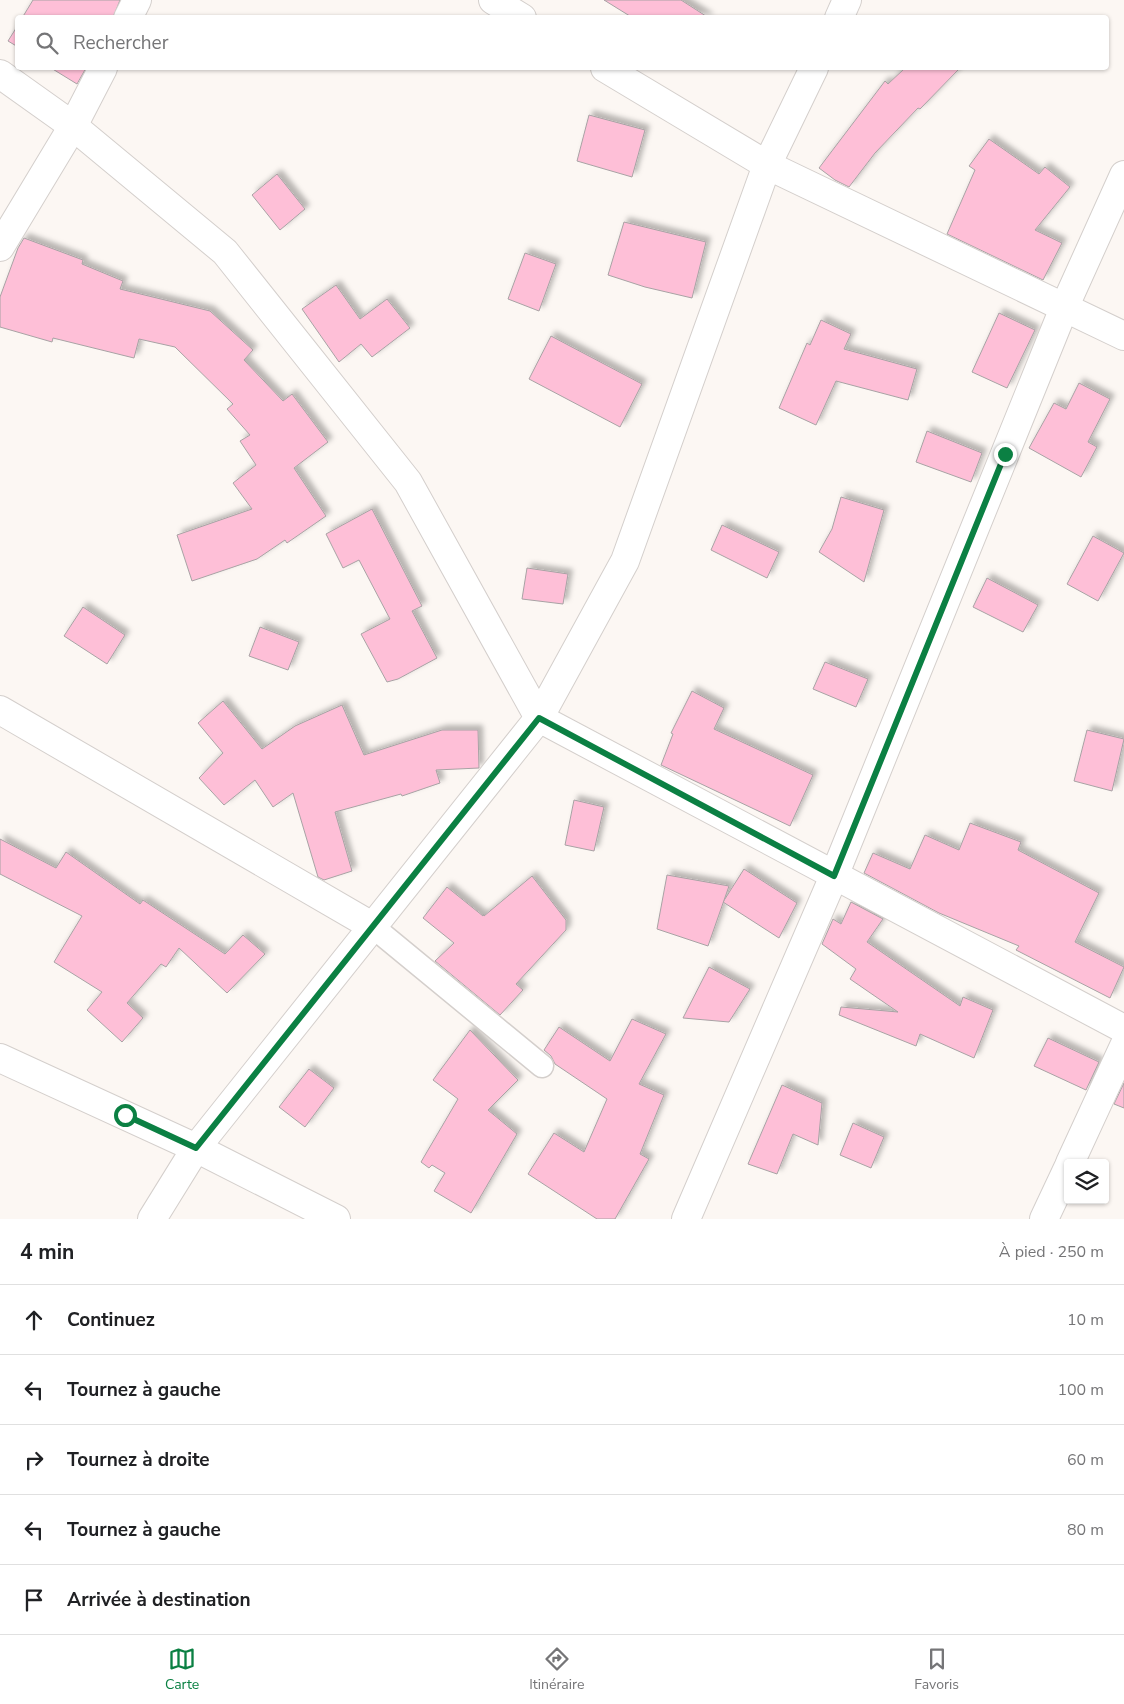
<!DOCTYPE html>
<html lang="fr">
<meta charset="utf-8">
<style>
:root{--surface:#fff;--page:#f6f6f6;--text:#202124;--muted:#757577;--line:#e0e0e0;--accent:#0b8043}
body{margin:0;font-family:"Nunito Sans",sans-serif;background:var(--page);color:var(--text)}
.controls{position:absolute;right:15px;bottom:15px;display:grid;overflow:hidden;border-radius:5px;box-shadow:0 1px 4px #0004}
.controls button{width:45px;height:45px;display:grid;place-items:center;padding:0;border:0;border-bottom:1px solid var(--line);background:var(--surface);color:var(--text);font:25px sans-serif}
.stop{position:absolute;width:15px;height:15px;margin:-11px;border:4px solid #0b8043;border-radius:50%;background:#fff}
.stop.end{background:#0b8043;border-color:#fff;box-shadow:0 1px 5px #0008}
.list{margin:0;padding:0;list-style:none}
h2{display:flex;justify-content:space-between;align-items:center;height:65px;margin:0;padding:0 20px;font-size:21px}
h2 small{font-size:16px;font-weight:400;color:var(--muted)}
.list li{display:grid;grid-template-columns:32px 1fr auto;gap:15px;align-items:center;box-sizing:border-box;height:70px;padding:0 20px;border-top:1px solid var(--line)}
.list b{display:block;font-size:19px;white-space:nowrap}
.list em{font-size:16px;font-style:normal;color:var(--muted)}
.icon{flex:none;width:28px;height:28px;fill:none;stroke:currentColor;stroke-width:2;stroke-linecap:round;stroke-linejoin:round}
.map{position:relative;flex:none;width:1124px;height:1219px;overflow:hidden}
.search{position:absolute;background:var(--surface);box-shadow:0 1px 4px #0004;left:15px;right:15px;top:15px;height:55px;display:flex;align-items:center;gap:12px;box-sizing:border-box;padding:0 18px;border-radius:5px;color:var(--muted);font-size:19px}
.sheet{height:415px;background:var(--surface)}
nav{display:flex;justify-content:space-around;align-items:center;box-sizing:border-box;height:70px;border-top:1px solid var(--line);background:var(--surface);font-size:14px;color:var(--muted)}
nav a{display:grid;justify-items:center;gap:2px}
nav .on{color:var(--accent)}
.map>svg:first-child{display:block}
.building{fill:#febfd7;stroke:#a8a2a4;filter:url(#shadow)}
.lines{fill:none;stroke-linecap:round;stroke-linejoin:round}
.service-casing{stroke:#d4cfcc;stroke-width:25}
.minor-casing{stroke:#d4cfcc;stroke-width:30}
.tertiary-casing{stroke:#d4cfcc;stroke-width:30}
.service{stroke:#fff;stroke-width:22}
.minor{stroke:#fff;stroke-width:28}
.tertiary{stroke:#fff;stroke-width:28}
.route{stroke:#0b8043;stroke-width:6}
</style>
<div class="map">
<svg width="1124" height="1219" viewBox="0 0 1124 1219">
<defs>
<filter id="shadow"><feDropShadow dx="4.5" dy="-4.5" stdDeviation="2.5" flood-color="#0004"/></filter>
</defs>
<rect width="100%" height="100%" fill="#fcf7f3"/>
<g class="building">
<path d="M33,0H120L113,18H22Z"/>
<path d="M604,0H681L709,18H633Z"/>
<path d="M18,25V47L8,41Z"/>
<path d="M51,68H86L77,84Z"/>
<path d="M905,68H960L920,109L918,108L875,153L849,187L835,180L819,168L885,81L888,84Z"/>
<path d="M589,115L645,130L632,177L577,161Z"/>
<path d="M989,139L1039,174L1045,167L1070,187L1035,230L1062,243L1043,280L947,234L975,170L969,166Z"/>
<path d="M277,174L305,209L280,230L252,195Z"/>
<path d="M624,222L706,242L692,298L645,287L608,275Z"/>
<path d="M24,238L83,260L82,264L123,281L120,289L210,311L253,350L244,360L283,401L292,394L328,442L294,468L326,516L287,543L285,540L257,559L192,581L177,535L252,509L233,483L256,465L240,441L250,435L227,409L233,404L175,347L139,339L134,358L53,338L52,342L0,327V297L18,248Z"/>
<path d="M525,253L556,264L539,311L508,299Z"/>
<path d="M336,285L360,319L387,299L410,328L372,357L361,344L339,362L302,309Z"/>
<path d="M999,313L1035,330L1007,388L972,372Z"/>
<path d="M821,320L851,334L844,349L917,369L908,400L836,381L816,425L779,408L807,343L810,345Z"/>
<path d="M551,336L642,384L620,427L529,379Z"/>
<path d="M1079,383L1110,399L1088,442L1097,447L1081,477L1029,448L1054,403L1066,409Z"/>
<path d="M927,431L982,453L971,482L916,462Z"/>
<path d="M841,497L884,510L864,582L819,552L832,529Z"/>
<path d="M372,509L422,606L412,611L437,658L398,679L387,682L361,634L390,619L359,560L343,568L326,534Z"/>
<path d="M722,525L779,552L767,578L711,550Z"/>
<path d="M1093,536L1124,553L1098,601L1067,584Z"/>
<path d="M527,568L568,574L563,604L522,599Z"/>
<path d="M987,578L1038,605L1023,632L973,607Z"/>
<path d="M83,607L125,635L107,664L64,636Z"/>
<path d="M260,627L299,642L288,670L249,656Z"/>
<path d="M825,662L868,679L856,707L813,689Z"/>
<path d="M692,691L724,708L714,729L813,775L790,826L661,765L673,734L671,733Z"/>
<path d="M223,701L262,749L295,726L342,705L364,755L442,730H478L479,768L436,770L440,783L402,796L401,794L335,812L352,871L324,880L318,877L293,793L273,807L255,780L224,805L199,778L223,753L198,723Z"/>
<path d="M1087,730L1124,739L1112,791L1074,781Z"/>
<path d="M574,800L604,807L594,851L565,845Z"/>
<path d="M970,823L1021,842L1018,850L1099,893L1075,942L1124,967L1110,998L1016,950L1019,946L939,913L864,873L873,853L910,869L925,835L959,850Z"/>
<path d="M0,839L56,868L66,852L140,904L143,900L225,954L243,935L265,954L227,993L179,948L166,967L161,964L127,1003L143,1018L122,1042L87,1010L102,992L54,962L82,916L0,874Z"/>
<path d="M744,869L797,903L779,938L723,902Z"/>
<path d="M667,875L729,886L708,946L657,929Z"/>
<path d="M532,876L566,920V930L516,984L523,990L500,1015L435,961L454,943L423,918L447,887L483,916L484,914V916Z"/>
<path d="M851,902L883,919L867,942L960,1006L963,997L993,1010L974,1058L920,1034L916,1046L839,1015L841,1007L898,1012L850,979L856,969L822,944L833,919L841,924Z"/>
<path d="M709,967L750,989L729,1022L683,1018Z"/>
<path d="M632,1019L666,1034L639,1084L664,1095L640,1154L649,1159L615,1219H597L528,1174L554,1133L584,1152L607,1099L555,1064L551,1056L544,1050L559,1027L610,1061Z"/>
<path d="M470,1030L518,1080L488,1110L517,1134L471,1213L434,1191L445,1173L432,1165L429,1168L421,1162L458,1099L433,1080Z"/>
<path d="M1048,1038L1099,1062L1086,1090L1034,1066Z"/>
<path d="M309,1069L334,1088L305,1127L279,1107Z"/>
<path d="M1124,1083V1108L1114,1104Z"/>
<path d="M782,1085L822,1103L818,1145L793,1134L777,1174L748,1164Z"/>
<path d="M853,1123L884,1137L871,1168L840,1155Z"/>
</g>
<g class="lines">
<defs>
<path id="service" d="M372,926L542,1066"/>
<g id="minor">
<path d="M493,0L522,18"/>
<path d="M128,18L137,0"/>
<path d="M839,18L847,0"/>
<path d="M605,68L767,165L1124,336"/>
<path d="M0,247L73,126L103,68"/>
<path d="M0,710L372,926"/>
<path d="M0,1058L196,1148L336,1219"/>
<path d="M1070,1163L1124,1046"/>
<path d="M152,1219L196,1148L539,718L625,561L767,165L814,68"/>
<path d="M686,1219L834,876L1064,308L1124,175"/>
<path d="M1044,1219L1068,1168"/>
</g>
<path id="tertiary" d="M0,74L73,126L225,252L408,482L539,718L1124,1029"/>
</defs>
<use href="#service" class="service-casing"/>
<use href="#minor" class="minor-casing"/>
<use href="#tertiary" class="tertiary-casing"/>
<use href="#service" class="service"/>
<use href="#minor" class="minor"/>
<use href="#tertiary" class="tertiary"/>
</g>
<g class="lines">
<path class="route" d="M125,1115L196,1148L539,718L834,876L1005,454"/>
</g>
</svg>
<div class="controls">
<button><svg class="icon" aria-label="layers" viewBox="0 0 24 24"><path d="M12 4l9 5-9 5-9-5zM3 14l9 5 9-5"/></svg></button>
</div>
<div class="stop" style="left:125px;top:1115px"></div>
<div class="stop end" style="left:1005px;top:454px"></div>
<div class="search"><svg class="icon" aria-label="search" viewBox="0 0 24 24"><circle cx="10" cy="10" r="6"/><path d="M15 15l6 6"/></svg>Rechercher</div>
</div>
<section class="sheet">
<h2>4 min<small>À pied · 250 m</small></h2>
<ul class="list">
<li><svg class="icon" aria-label="ahead" viewBox="0 0 24 24"><path d="M12 20V5M6 11l6-6 6 6"/></svg><div><b>Continuez</b></div><em>10 m</em></li>
<li><svg class="icon" aria-label="left" viewBox="0 0 24 24"><path d="M17 20v-9H6M10 6l-5 5 5 5"/></svg><div><b>Tournez à gauche</b></div><em>100 m</em></li>
<li><svg class="icon" aria-label="right" viewBox="0 0 24 24"><path d="M7 20v-9h11M14 6l5 5-5 5"/></svg><div><b>Tournez à droite</b></div><em>60 m</em></li>
<li><svg class="icon" aria-label="left" viewBox="0 0 24 24"><path d="M17 20v-9H6M10 6l-5 5 5 5"/></svg><div><b>Tournez à gauche</b></div><em>80 m</em></li>
<li><svg class="icon" aria-label="arrive" viewBox="0 0 24 24"><path d="M6 21V4h12l-3 4 3 4H6"/></svg><div><b>Arrivée à destination</b></div></li>
</ul>
</section>
<nav>
<a class="on"><svg class="icon" aria-label="map" viewBox="0 0 24 24"><path d="M3 6l6-2 6 2 6-2v14l-6 2-6-2-6 2zM9 4v14M15 6v14"/></svg>Carte</a>
<a><svg class="icon" aria-label="directions" viewBox="0 0 24 24"><path d="M12 3l9 9-9 9-9-9zM9 14v-3h6M13 9l2 2-2 2"/></svg>Itinéraire</a>
<a><svg class="icon" aria-label="saved" viewBox="0 0 24 24"><path d="M7 4h10v16l-5-4-5 4z"/></svg>Favoris</a>
</nav>
